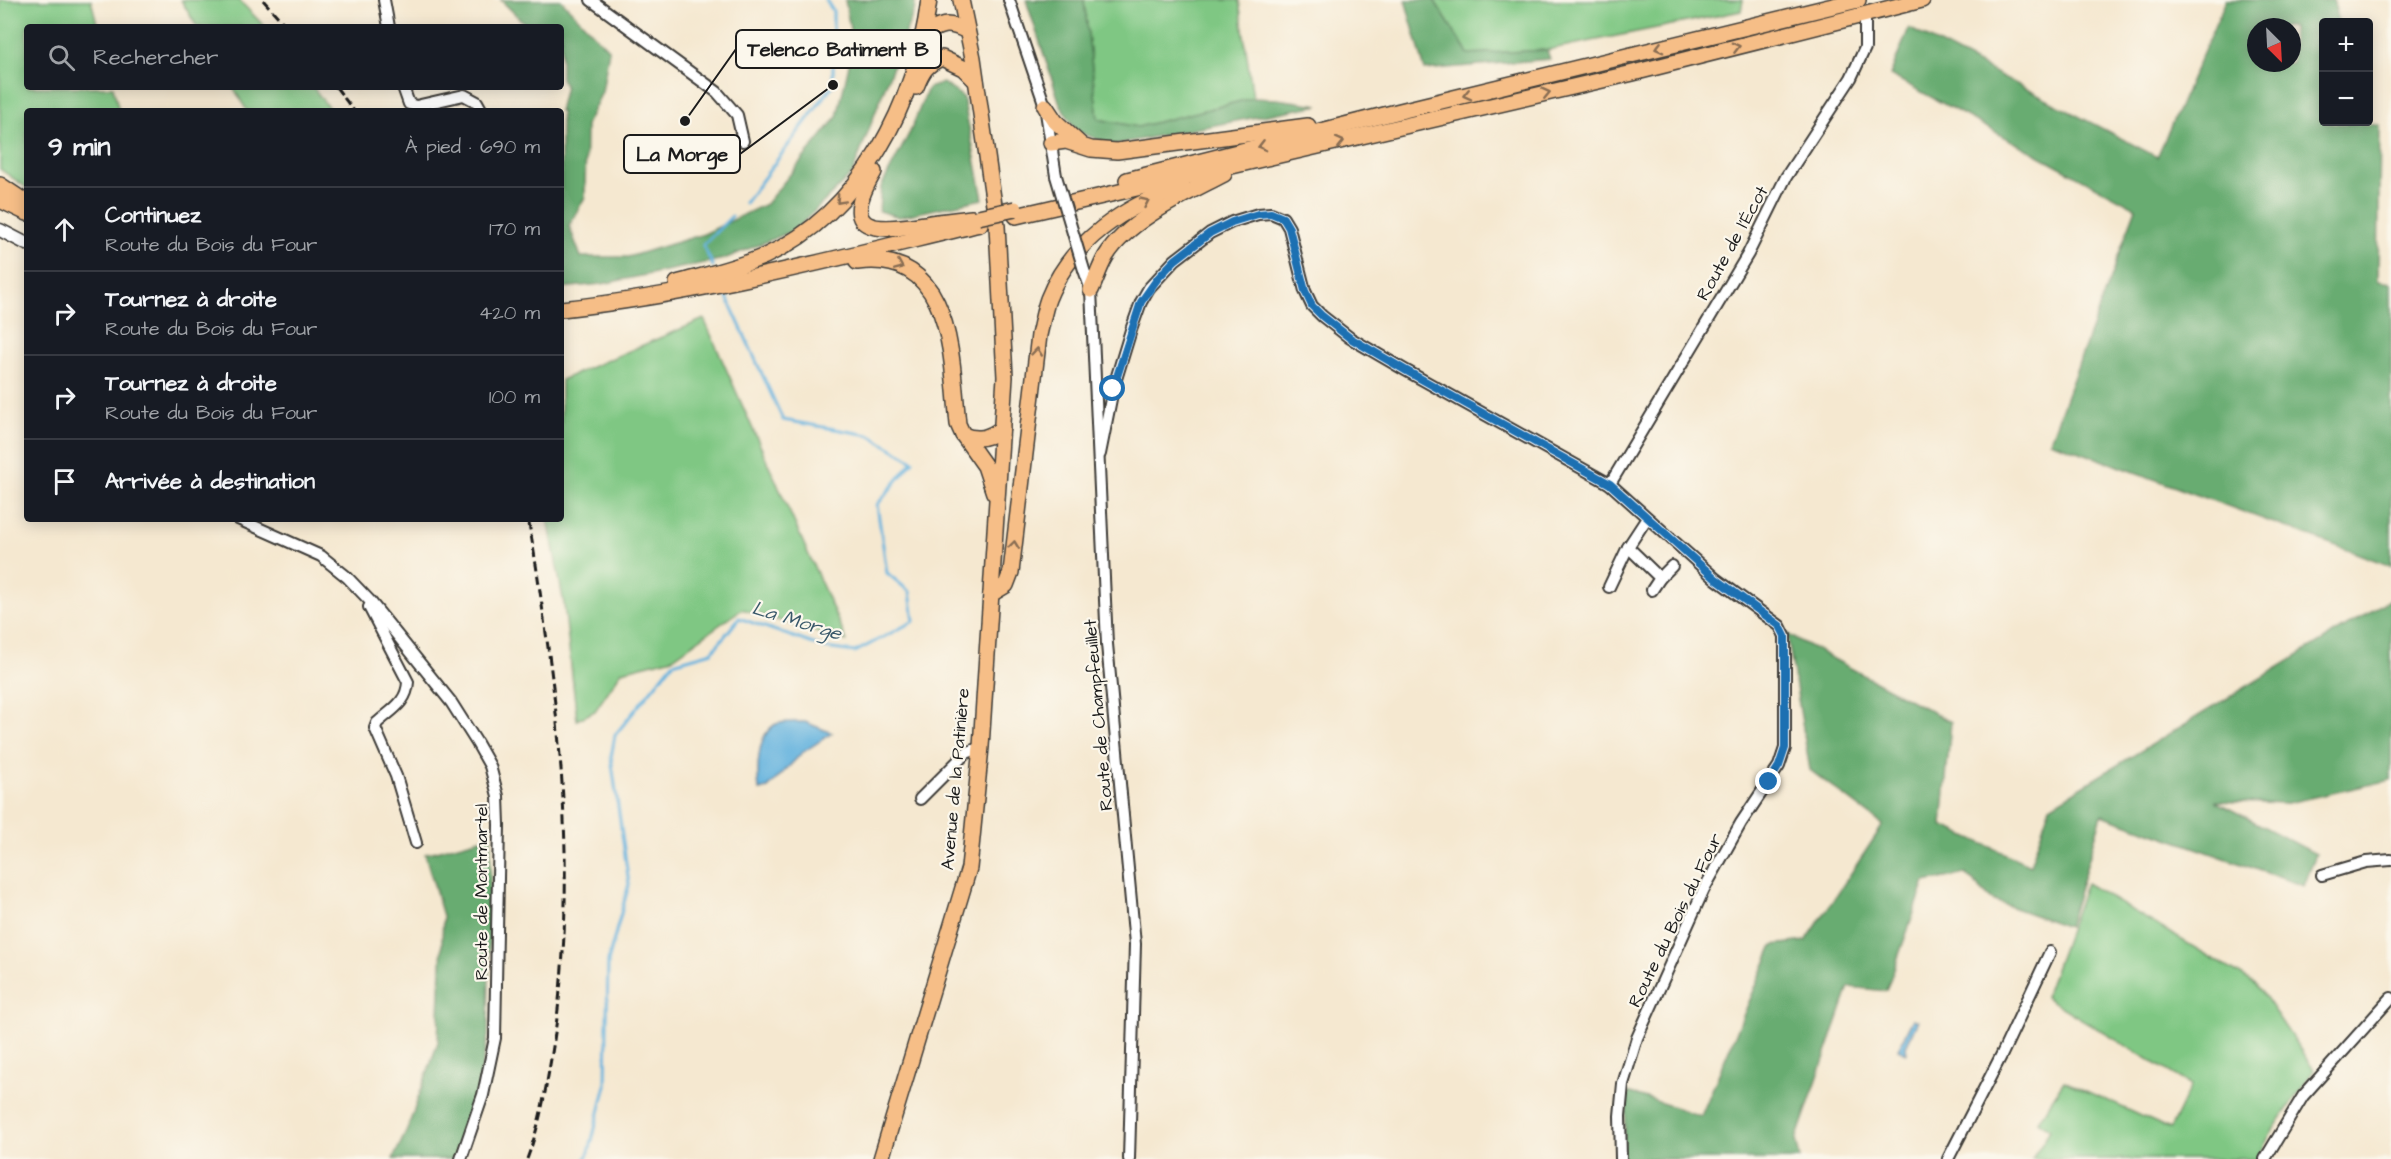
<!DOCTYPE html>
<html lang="fr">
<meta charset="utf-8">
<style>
:root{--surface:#171b24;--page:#242831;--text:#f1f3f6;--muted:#9ea1a6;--line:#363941}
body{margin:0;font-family:"Architects Daughter",sans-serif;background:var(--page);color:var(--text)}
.controls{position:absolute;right:18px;top:18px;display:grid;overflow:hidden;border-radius:6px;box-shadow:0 3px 15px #0003}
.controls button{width:54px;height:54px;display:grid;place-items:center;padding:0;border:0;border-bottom:2px solid var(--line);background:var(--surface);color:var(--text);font:30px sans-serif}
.compass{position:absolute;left:2247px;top:18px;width:54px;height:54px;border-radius:50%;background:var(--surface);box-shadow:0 3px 15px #0003;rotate:156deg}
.stop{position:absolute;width:18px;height:18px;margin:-14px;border:4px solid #1f6fb2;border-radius:50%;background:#fff}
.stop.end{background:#1f6fb2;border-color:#fff;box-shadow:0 2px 6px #0008}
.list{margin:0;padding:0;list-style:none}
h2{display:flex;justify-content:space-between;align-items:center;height:78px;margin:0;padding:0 24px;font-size:26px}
h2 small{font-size:20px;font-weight:400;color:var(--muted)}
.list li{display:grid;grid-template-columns:39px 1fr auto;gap:18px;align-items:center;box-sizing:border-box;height:84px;padding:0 24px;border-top:2px solid var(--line)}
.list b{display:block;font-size:22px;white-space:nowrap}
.list p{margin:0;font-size:20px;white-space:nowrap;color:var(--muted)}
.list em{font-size:20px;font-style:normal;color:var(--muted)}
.icon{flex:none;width:33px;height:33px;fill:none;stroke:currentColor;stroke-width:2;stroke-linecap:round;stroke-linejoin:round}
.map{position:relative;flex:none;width:2391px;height:1159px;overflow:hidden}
.search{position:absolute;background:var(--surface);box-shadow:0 3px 15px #0003;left:24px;top:24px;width:540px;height:66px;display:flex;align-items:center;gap:15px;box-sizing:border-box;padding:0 21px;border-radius:6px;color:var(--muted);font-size:22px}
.panel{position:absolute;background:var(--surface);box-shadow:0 3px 15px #0003;left:24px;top:108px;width:540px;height:414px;border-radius:6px}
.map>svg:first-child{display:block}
.green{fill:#7fc783;stroke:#4e7250;stroke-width:1.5}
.forest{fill:#67ac71;stroke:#426446;stroke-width:1.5;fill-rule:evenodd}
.water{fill:#64b2de;stroke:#40677d;stroke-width:1.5}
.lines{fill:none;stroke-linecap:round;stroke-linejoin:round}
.stream{stroke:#64b2de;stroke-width:3}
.minor-casing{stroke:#3d3b37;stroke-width:14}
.tertiary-casing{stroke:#3d3b37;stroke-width:15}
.primary-casing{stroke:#3d3b37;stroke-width:18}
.minor{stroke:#fff;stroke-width:10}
.tertiary{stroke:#fff;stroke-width:12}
.primary{stroke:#f6be87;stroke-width:15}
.rail{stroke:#1c1c1c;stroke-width:3;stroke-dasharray:9 4.5;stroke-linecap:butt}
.minor-bridge-casing{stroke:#3d3b37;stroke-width:14;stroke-linecap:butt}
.primary-bridge-casing{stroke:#3d3b37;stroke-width:18;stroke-linecap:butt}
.minor-bridge{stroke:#fff;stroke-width:10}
.primary-bridge{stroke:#f6be87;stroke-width:15}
.oneway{stroke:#896d52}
.route{stroke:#1f6fb2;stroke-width:8}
.labels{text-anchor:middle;stroke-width:4.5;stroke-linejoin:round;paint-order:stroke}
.street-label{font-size:18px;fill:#1c1c1c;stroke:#fbf7ec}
.water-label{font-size:20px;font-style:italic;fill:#39586a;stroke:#fbf7ec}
.leader{fill:none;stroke:#1c1c1c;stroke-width:2}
.callout-dot{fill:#1c1c1c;stroke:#fbf7ec;stroke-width:2}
.callout{fill:#fbf7ec;stroke:#1c1c1c;stroke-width:2}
.callout-label{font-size:20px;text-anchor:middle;font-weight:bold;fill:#1c1c1c}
</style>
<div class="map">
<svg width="2391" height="1159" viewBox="0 0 2391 1159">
<rect width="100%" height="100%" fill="#fbf7ec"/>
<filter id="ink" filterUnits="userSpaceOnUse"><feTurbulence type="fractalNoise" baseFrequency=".0167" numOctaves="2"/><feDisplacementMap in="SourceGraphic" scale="12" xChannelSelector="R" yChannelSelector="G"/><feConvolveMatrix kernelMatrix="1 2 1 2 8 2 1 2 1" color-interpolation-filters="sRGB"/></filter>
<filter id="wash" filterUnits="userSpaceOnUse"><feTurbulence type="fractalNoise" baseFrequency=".008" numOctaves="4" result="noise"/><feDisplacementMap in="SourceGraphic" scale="24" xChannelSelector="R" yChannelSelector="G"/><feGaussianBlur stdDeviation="1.35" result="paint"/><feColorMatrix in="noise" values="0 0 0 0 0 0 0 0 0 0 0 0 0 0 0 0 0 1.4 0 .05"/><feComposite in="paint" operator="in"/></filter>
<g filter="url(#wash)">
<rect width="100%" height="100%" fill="#f5e8d0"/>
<g class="green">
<path d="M0,0H91L98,27H27V87H113L119,111H27V188L0,169Z"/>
<path d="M181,0H239L265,27H197Z"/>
<path d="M1084,0H1239L1253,98L1138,127L1098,119Z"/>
<path d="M1434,0H1743L1741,11L1547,50L1468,54Z"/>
<path d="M233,87H313L331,111H247Z"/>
<path d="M704,319L847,641L742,609L673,658L622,671L595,711L577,720L564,604L548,519H561V380Z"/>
<path d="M2086,883L2256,984L2314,1070L2271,1133L2257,1159H2032L2050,1130L2038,1121L2064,1081L2170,1129L2191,1085L2045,997Z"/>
</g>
<g class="forest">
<path d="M501,0H561L609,50L602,92L586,125L585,197L569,226L581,257H628L704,234L766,204L837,117L853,47L845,0H915V8L852,174L795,230L724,259L602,284L561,288V111H559L565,86L561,78V27H528Z"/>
<path d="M1026,0H1084L1098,119L1138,127L1253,98L1277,99L1319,105L1112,145L1076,131L1060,104Z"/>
<path d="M1405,0H1434L1468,54L1547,50L1550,59L1425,70Z"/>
<path d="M2226,0H2333L2339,22H2324V122L2326,123L2380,125L2378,281L2391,283V566L2050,441L2136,208L1890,75L1909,28L2157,157ZM2256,27H2292V63H2256Z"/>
<path d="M943,83L963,97L983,199L899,217L879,211L881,187L910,132L928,88Z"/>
<path d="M2391,599V780L2283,804L2215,801L2316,854L2304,886L2102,815L2068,927L1992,900L1966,874L1925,882L1886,991L1849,987L1796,1140L1800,1159H1622L1628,1092L1701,1116L1773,945L1806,941L1883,825L1810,770L1787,634L1951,722L1942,825L2030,865L2050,806Z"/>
<path d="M491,836L488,1036L467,1143L461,1159H393L407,1130L438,1042L443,916L425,854Z"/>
</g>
<g class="water">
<path d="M805,722L832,733L802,753L768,788L759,790C757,771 756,735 776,724C783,721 797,722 805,722Z"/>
<path d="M1913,1019L1918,1021L1906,1046L1907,1053L1898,1049Z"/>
</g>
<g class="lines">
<g class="stream">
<path d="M745,203L833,85V11L826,0"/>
<path d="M713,266L703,245L732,216"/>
<path d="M585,1159L589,1152L606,1085L608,961L629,884L611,757L615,735L673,663L712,652L739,618L825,648L855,652L914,621L910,592L887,573L877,505L913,461L869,435L783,420L726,295"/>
</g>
</g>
</g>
<g filter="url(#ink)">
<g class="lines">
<defs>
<g id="minor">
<path d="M384,0L389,27"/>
<path d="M591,0L717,92L737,115L743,141"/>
<path d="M1009,0L1045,106L1056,176"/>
<path d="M403,87L409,104L416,106L464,95L477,102L482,111"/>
<path d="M1084,270L1091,290L1107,644L1135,944L1129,1159"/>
<path d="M1100,454L1113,389L1131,330L1141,302L1149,288L1175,260L1210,233L1232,222L1258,214L1271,213L1283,218L1289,228L1305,291L1312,306L1322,316L1350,338L1405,370L1610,484L1716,579L1780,626L1785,636V748L1779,766L1741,823L1704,889L1637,1038L1623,1084L1620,1116L1621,1159"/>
<path d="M1610,484L1748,254L1786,177L1851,78L1865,48V14"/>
<path d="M1647,518L1628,547L1660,578"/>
<path d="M238,519L321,556L347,577L369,600L451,702L477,743L490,766L498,796L499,825L495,1038L483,1095L461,1159"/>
<path d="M1609,587L1628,547"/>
<path d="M1652,590L1660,578L1672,566"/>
<path d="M369,607L408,682C407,703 391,710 377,723L375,728L396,776L416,843"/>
<path d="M920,799L966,753L981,747"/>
<path d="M2322,875L2366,862L2391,860"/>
<path d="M1948,1159L2002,1054L2050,952"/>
<path d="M2265,1159L2303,1096L2391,998"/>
</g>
<path id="tertiary" d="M0,230L27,244"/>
<g id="primary">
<path d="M921,37C940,24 947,21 967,31"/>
<path d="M916,87C922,72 926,64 942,58L963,68L976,81"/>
<path d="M1045,106L1055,121L1080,144"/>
<path d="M1051,143L1066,141L1091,149L1117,151L1308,126"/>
<path d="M874,172C837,234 876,232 925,224C941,221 956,220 972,218"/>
<path d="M1127,180L1400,111L1858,0"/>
<path d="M0,185L27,203"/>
<path d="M0,200L27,213"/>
<path d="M1016,216L1633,73L1922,0"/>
<path d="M857,262C954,249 951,358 958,424L963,435L985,466L994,493"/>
<path d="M677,283C706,275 737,268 765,256C862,212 916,102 929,0"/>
<path d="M1091,290C1096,279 1100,266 1106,256C1129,219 1186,194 1224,174"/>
<path d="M561,309C703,294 841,257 980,224"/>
<path d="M963,435C978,441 990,438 1002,428"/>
<path d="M991,594L1006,585L1011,572L1039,335C1042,323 1044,310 1048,299C1071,241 1125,205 1183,187"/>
<path d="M881,1159L969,868L981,747L1005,377L997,226L973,58L961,0"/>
</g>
</defs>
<use href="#minor" class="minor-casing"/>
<use href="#tertiary" class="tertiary-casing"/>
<use href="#primary" class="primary-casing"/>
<use href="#minor" class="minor"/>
<use href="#tertiary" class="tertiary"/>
<use href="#primary" class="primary"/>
<g class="rail">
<path d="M263,0L287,27"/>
<path d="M336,87L354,111"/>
<path d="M527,1159C540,1125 546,1088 552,1053C574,916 566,777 547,640C541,600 536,559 528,519"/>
</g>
<defs>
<path id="minor-bridge" d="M1056,176L1084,270"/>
<path id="primary-bridge" d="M978,217L1015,209"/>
</defs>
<use href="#minor-bridge" class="minor-bridge-casing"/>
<use href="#primary-bridge" class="primary-bridge-casing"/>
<use href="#minor-bridge" class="minor-bridge"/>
<use href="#primary-bridge" class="primary-bridge"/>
</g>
<defs><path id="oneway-chevron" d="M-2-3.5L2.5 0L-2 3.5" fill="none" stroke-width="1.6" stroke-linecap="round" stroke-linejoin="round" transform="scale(1.5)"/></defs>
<g class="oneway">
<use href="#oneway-chevron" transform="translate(1736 47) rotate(-14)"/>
<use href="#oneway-chevron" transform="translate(1659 48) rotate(166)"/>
<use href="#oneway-chevron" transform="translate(1546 93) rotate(-13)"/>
<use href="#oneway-chevron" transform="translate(1467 95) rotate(167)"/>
<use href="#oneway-chevron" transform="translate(1340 142) rotate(-13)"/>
<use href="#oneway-chevron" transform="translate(1262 146) rotate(166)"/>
<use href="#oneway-chevron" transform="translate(840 200) rotate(133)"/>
<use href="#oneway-chevron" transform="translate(1145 202) rotate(-25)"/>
<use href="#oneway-chevron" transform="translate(899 266) rotate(23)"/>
<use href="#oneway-chevron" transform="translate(1037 352) rotate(-84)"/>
<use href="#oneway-chevron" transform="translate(1014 545) rotate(-83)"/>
</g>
</g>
<g class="lines" filter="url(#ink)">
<path class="route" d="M1113,389L1141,302L1158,278L1175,260L1210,233L1232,222L1258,214L1271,213L1283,218L1289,228L1305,291L1312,306L1322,316L1350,338L1405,370L1610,484L1716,579L1780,626L1785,636V748L1779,766L1769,782"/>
</g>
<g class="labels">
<g class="street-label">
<text transform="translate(1732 243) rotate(-61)" y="6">Route de l'Écot</text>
<text transform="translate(1098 715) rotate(-95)" y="6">Route de Champfeuillet</text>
<text transform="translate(955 779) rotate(-85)" y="6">Avenue de la Patinière</text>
<text transform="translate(481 892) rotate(-90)" y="6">Route de Montmartel</text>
<text transform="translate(1675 920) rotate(-64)" y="6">Route du Bois du Four</text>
</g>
<g class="water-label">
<text transform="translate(797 620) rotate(17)" y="7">La Morge</text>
</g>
</g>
<path class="leader" d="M685 121L736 49M833 85L740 154"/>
<g class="callout-dot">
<circle cx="685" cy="121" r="6"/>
<circle cx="833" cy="85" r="6"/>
</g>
<g class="callout">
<rect x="736" y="30" width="205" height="38" rx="6"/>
<rect x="624" y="135" width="116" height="38" rx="6"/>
</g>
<g class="callout-label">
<text x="838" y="56">Telenco Batiment B</text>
<text x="682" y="161">La Morge</text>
</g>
</svg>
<div class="controls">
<button>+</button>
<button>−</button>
</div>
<svg class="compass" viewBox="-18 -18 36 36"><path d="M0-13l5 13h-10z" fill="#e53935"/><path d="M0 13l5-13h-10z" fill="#9ea1a6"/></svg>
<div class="stop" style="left:1113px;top:389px"></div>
<div class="stop end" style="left:1769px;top:782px"></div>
<div class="search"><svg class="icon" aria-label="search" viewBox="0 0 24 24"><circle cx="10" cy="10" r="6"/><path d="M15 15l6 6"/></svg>Rechercher</div>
<section class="panel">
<h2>9 min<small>À pied · 690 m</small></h2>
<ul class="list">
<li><svg class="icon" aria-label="ahead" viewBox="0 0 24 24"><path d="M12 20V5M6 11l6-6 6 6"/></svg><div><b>Continuez</b><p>Route du Bois du Four</p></div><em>170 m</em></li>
<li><svg class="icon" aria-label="right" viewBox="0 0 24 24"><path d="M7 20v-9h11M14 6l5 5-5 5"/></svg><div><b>Tournez à droite</b><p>Route du Bois du Four</p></div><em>420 m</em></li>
<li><svg class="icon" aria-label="right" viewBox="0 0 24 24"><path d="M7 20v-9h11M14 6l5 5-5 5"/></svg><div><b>Tournez à droite</b><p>Route du Bois du Four</p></div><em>100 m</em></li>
<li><svg class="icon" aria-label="arrive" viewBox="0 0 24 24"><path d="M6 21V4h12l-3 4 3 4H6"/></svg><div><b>Arrivée à destination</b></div></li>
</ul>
</section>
</div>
